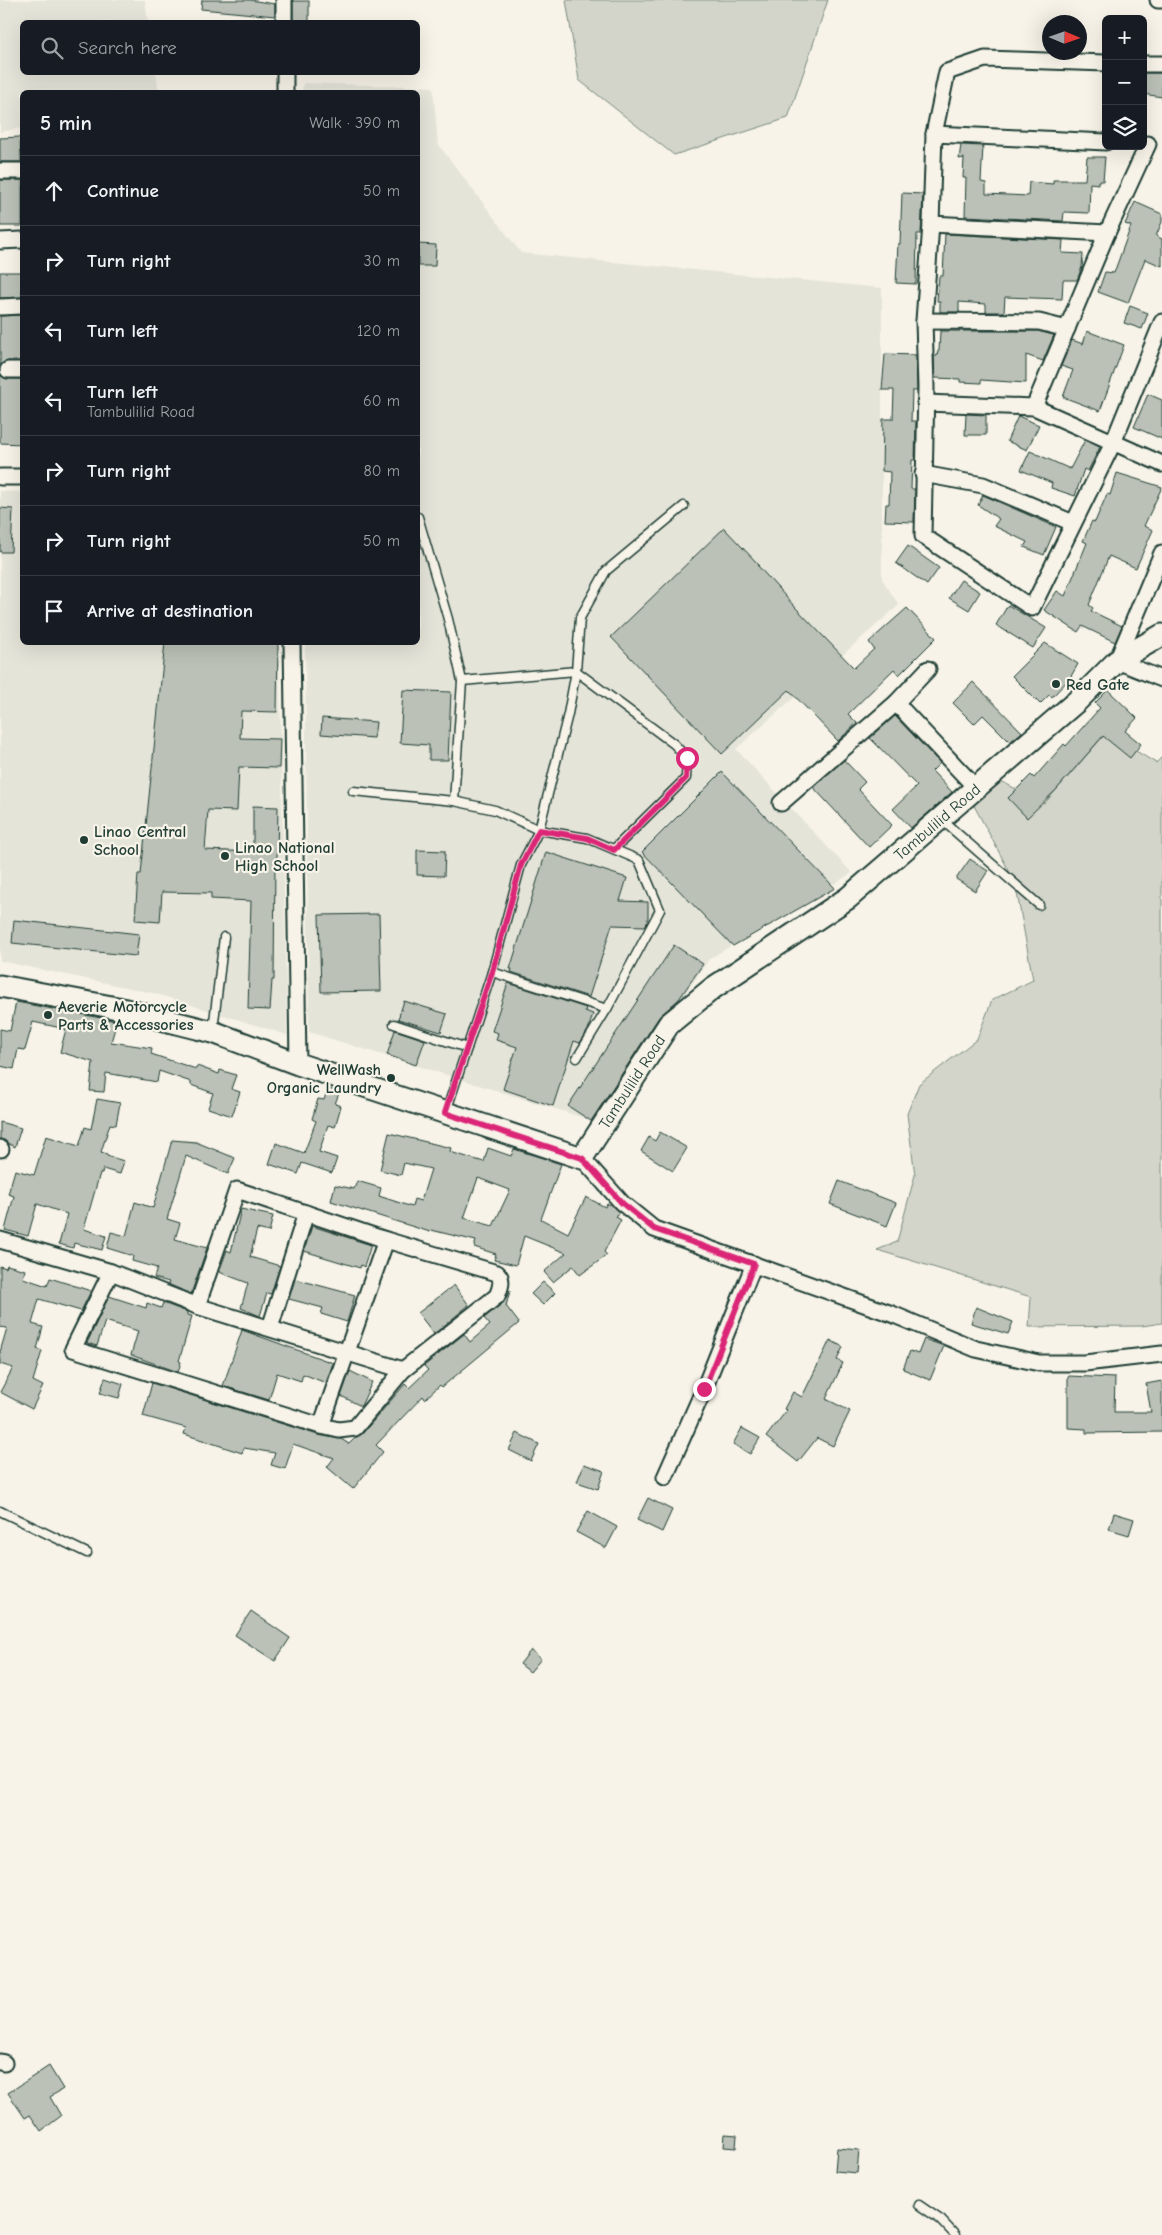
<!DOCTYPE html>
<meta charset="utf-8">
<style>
:root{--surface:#171b24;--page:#20242c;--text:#f1f3f6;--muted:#9ea1a6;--line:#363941}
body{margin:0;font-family:"Comic Neue",sans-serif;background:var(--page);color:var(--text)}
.controls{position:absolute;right:15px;top:15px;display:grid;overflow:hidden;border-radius:8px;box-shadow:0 5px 20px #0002}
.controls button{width:45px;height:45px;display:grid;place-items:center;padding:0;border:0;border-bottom:1px solid var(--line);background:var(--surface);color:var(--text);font:25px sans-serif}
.compass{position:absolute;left:1042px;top:15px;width:45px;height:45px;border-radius:50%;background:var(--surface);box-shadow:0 5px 20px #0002;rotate:92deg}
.stop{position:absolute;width:15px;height:15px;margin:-11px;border:4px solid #db2777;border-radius:50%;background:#fff}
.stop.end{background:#db2777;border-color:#fff;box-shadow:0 1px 5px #0008}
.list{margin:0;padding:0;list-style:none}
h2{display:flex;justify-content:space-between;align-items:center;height:65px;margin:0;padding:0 20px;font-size:21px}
h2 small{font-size:16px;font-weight:400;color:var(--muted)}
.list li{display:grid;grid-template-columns:32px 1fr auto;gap:15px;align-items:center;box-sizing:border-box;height:70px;padding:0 20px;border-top:1px solid var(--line)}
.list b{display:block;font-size:19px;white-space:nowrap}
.list p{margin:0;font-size:16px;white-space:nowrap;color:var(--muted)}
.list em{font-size:16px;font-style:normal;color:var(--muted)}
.icon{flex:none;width:28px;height:28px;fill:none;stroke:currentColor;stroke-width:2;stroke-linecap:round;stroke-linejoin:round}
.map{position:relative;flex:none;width:1162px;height:2235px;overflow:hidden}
.search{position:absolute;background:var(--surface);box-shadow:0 5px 20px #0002;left:20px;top:20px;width:400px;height:55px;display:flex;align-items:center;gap:12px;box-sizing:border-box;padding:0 18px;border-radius:8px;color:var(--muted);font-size:19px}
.panel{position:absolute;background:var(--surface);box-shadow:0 5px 20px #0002;left:20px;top:90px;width:400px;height:555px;border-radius:8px}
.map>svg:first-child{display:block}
.built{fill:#e5e4d9}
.green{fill:#d3d5ca;stroke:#79897f}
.building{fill:#bbc1b6;stroke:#1f3d34;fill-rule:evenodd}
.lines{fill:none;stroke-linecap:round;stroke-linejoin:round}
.lane-casing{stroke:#1f3d34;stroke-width:11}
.street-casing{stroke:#1f3d34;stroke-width:19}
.secondary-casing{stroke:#1f3d34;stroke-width:25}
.lane{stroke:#f7f3e8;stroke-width:8}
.street{stroke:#f7f3e8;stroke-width:15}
.secondary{stroke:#f7f3e8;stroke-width:21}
.route{stroke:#db2777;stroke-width:6}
.poi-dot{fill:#1f3d34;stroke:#f7f3e8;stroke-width:2}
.labels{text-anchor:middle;stroke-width:4.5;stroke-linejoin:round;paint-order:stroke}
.poi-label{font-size:16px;font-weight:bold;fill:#1f3d34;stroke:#f7f3e8;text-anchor:start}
.street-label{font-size:16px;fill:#1f3d34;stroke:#f7f3e8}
</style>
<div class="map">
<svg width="1162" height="2235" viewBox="0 0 1162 2235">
<rect width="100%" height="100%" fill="#f7f3e8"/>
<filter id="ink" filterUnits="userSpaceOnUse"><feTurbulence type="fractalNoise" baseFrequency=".02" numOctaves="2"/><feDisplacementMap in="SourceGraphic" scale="10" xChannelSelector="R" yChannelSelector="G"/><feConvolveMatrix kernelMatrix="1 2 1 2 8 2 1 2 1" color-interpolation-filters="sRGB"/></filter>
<g filter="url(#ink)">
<g class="built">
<path d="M0,0H145L148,22H22V72L156,73L159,92H22V128L0,132Z"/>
<path d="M303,83L433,87L438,144L521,253L882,288V579L899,605L736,749L852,873L709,959L597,1122L309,1032L305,643L418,642V92H302Z"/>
<path d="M0,491L22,492V642L279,643L287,1035L153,993L0,961Z"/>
</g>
<g class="green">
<path d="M566,0H828L788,118L674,155L579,80Z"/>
<path d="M1106,733L1156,763L1162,757V1323L1142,1326L1029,1327L1031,1297L877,1250L897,1242L915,1175L907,1114L919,1084L977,1039L992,1000L1033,980L1015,882L971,800L997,779L1044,804Z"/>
</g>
<g class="building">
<path d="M202,0H250L275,4V16L201,9Z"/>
<rect x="293" y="1" width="16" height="21"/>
<path d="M1143,73H1162V97L1143,94Z"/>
<path d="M20,137L21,162H0V138Z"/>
<path d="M961,145L983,146L981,182L986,183V194L1028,196L1029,182L1053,184V180H1085L1087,157H1105L1103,181H1098V184L1090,183L1089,213L1064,212L1063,221L965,216L966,178H963L964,158L959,159Z"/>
<rect x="0" y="180" width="22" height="46"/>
<path d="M902,193L923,194L921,234H917L916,284L896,283L898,244H900Z"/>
<path d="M1135,202L1162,214V222L1156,236L1162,239V266L1145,259L1128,303L1098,292L1105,272L1114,273L1131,226L1125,224Z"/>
<path d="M945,234L1063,240L1062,253L1083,254L1082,267L1077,280H1063L1062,299L1005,297L1004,312H986V304L959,302V312H940V302L937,301L939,276H943Z"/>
<path d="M418,244L436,245L435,266H418Z"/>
<path d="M0,272H22V297L0,298Z"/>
<path d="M1130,306L1148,313L1142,329L1124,323Z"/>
<path d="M22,315V361H8L0,365V316Z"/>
<path d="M940,331H1038L1054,335L1043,361L1026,355V383L981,380V383L960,382V379L935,378L934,356H937L938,351H939Z"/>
<path d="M1087,331L1124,345L1100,411L1063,397L1073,370L1061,366L1072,340L1083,344Z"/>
<path d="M885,354L916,355L917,391H912L911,421H916L915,460H912L911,489H915L914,522L885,521L886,504H889L890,472L882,471L883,419H893L894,390H882Z"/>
<path d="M0,375L8,379H22V444L0,443Z"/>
<path d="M1148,394L1162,400V439L1134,427Z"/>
<path d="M966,414L986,415V435H965Z"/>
<path d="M1018,416L1039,425L1027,450L1007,441Z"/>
<path d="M1085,440L1100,447L1088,471L1084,469L1075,496L1051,488L1052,483L1021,470L1030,451L1070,469Z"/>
<path d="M1117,473L1162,487L1144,526L1153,530L1136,568L1109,556L1089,605L1093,608L1091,611L1122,626L1115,642L1082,626L1078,632L1044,610L1057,591L1065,596L1087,543L1083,541L1092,521L1095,522L1107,494L1110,495Z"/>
<path d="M983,495L1056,527L1044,555L1024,547L1027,542L994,526L999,519L978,505Z"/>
<path d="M0,508L13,509L11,552H0Z"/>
<path d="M724,528L759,565L758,566L795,607L854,668L874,649L869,642L907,608L936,638L899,675L894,669L848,714L857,723L838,741L789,690L722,754L611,637Z"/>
<path d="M908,546L939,568L927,585L896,563Z"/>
<path d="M961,580L980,592L969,610L949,598Z"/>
<path d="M1008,605L1046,628L1033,648L996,625Z"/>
<path d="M165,642H278L277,712L241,711L240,738L280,739L279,768L239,767L237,811L208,810L205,850L253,852V806L278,807L277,858H275L274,980H272L270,1010L248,1009L251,901L211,899V893L162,892L160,922L135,920L138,874H141Z"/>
<path d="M1045,643L1078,664L1070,678L1052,697L1049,695L1040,704L1012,676Z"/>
<path d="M973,682L1022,732L1010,742L983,715L974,724L953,703Z"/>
<path d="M403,690L451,692L448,760H429V745L400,743Z"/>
<path d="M1108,690L1137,718L1125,731L1141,744L1130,758L1103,736L1057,789L1027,818L1008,798L1031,775L1034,778L1064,744L1066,746L1100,708L1095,703Z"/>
<path d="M895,716L940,763L932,771L952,792L911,828L893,809L917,786L870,738Z"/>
<path d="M322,718L376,722L374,738L321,734Z"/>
<path d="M844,760L865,782L858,789L892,825L869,847L813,787Z"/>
<path d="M722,772L835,888L733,946L642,852Z"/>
<path d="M417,850L445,851L444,876L417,875Z"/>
<path d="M546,852L627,878L620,901L648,902V921L645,926L612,925L589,997L511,972L512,969H510Z"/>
<path d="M970,859L988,871L975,891L956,879Z"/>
<path d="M379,914L381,991L321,992L319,915Z"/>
<path d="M14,920L139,934L136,956L12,943Z"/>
<path d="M674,945L703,964L679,999L659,1017L591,1121L568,1106Z"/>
<path d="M508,983L586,1008L585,1011L593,1014L588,1030L580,1043L574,1041L553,1106L503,1089L517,1047L496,1040L498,1033L492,1031Z"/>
<path d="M404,1001L447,1014L441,1032L398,1019Z"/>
<path d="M16,1002L117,1021L111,1042L152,1048L151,1054L196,1069L197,1066L219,1074L220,1070L236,1075L231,1089L240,1092L232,1116L208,1108L213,1093L191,1085V1082L159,1071L157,1082L106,1073L104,1092L90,1091L93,1062L60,1052L66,1029L33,1022L25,1050L18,1049L14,1069L0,1066V1029L10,1031Z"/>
<path d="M395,1030L425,1040L416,1065L387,1055Z"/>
<path d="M328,1088L339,1093L335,1104L341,1106L335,1127L328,1125L319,1152L337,1158L332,1173L302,1163L298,1174L269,1164L276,1143L304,1153L316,1121L312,1119L318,1099L324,1100Z"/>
<path d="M97,1099L120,1103L116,1125L110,1124L101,1152L107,1154V1156L124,1161L120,1174L103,1169L102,1173H100L84,1229L106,1236L102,1250L74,1243L73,1248L59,1244L67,1214L37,1204L28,1236L5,1230L14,1196L8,1194L15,1170L34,1175L46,1136L79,1146L85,1127L91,1129Z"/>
<path d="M0,1122L21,1128L15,1147L0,1139Z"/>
<path d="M660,1132L687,1148L673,1171L641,1151L649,1137L655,1141Z"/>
<path d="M389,1133L451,1148L450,1152L484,1162L488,1148L511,1156L514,1149L561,1164L541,1219L568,1233L586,1197L605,1207L607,1203L612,1206L619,1212L616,1217L621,1220L604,1252L607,1255L580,1275L573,1266L553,1282L544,1272L566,1253L524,1236L516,1265L494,1260L496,1254L474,1247L476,1241L431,1230L430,1232L331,1201L335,1185L354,1189L357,1181L381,1188L379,1196L412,1207L414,1199L421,1201L431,1169L404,1163L401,1175L380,1170ZM478,1178L510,1190L493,1226L464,1218Z"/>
<path d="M172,1140L196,1142L235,1158L228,1174L186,1156L167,1219L180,1223L175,1239L207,1248L191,1294L168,1284L169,1282L154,1278L157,1268L132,1261L133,1256L107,1248L111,1232L126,1236L135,1202L153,1208Z"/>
<path d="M839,1181L896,1203L887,1226L830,1204Z"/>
<path d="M241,1209L273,1216L269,1232L257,1229L250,1257L280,1266L271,1294L267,1293L260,1316L241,1308L248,1283L219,1272L227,1250L231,1252Z"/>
<path d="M312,1226L371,1245L364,1267L361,1265L360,1268L304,1251Z"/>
<path d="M7,1265L25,1270L23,1278L47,1286L50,1278L91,1291L81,1311L39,1299L32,1324L43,1327L37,1349L42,1351L33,1381L43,1386L32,1409L0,1392L13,1368L0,1364V1352L7,1328L0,1327V1266L6,1268Z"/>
<path d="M295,1279L355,1295L347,1322L321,1314L323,1308L289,1299Z"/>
<path d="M543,1282L555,1293L543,1305L531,1294Z"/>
<path d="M454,1285L469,1305L434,1334L418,1313Z"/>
<path d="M510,1291L506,1306L519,1323L442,1387L440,1385L425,1399L423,1396L376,1445L383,1452L353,1489L327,1467L334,1458L293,1444L285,1469L271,1465L275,1453L244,1448L242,1453L184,1434L186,1428L143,1416L152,1383L318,1435L341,1439L349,1444L355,1438L362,1434L405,1384L409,1388L428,1370L424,1366L464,1334L470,1342L490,1325L484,1318L503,1303Z"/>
<path d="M109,1296L146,1308L147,1303L161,1308L163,1303L187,1312V1315L192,1316L179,1361L181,1362L178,1372L131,1355L138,1331L105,1321L97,1346L87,1343Z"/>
<path d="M976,1307L1013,1322L1008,1334L971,1323Z"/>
<path d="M242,1330L333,1363L326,1383L303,1374L301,1381L277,1373L269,1400L223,1386Z"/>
<path d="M924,1339L944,1346L930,1380L903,1369L910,1351L918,1354Z"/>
<path d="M830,1340L843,1347L837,1360L843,1363L826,1399L850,1411L833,1446L817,1438L798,1462L766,1437L787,1410L784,1409L793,1392L802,1397Z"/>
<path d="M350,1371L372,1382L361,1406L341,1396Z"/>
<path d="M1068,1376L1115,1378L1114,1412H1151L1146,1384L1162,1381V1432L1086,1433V1429L1068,1428Z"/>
<path d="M105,1378L123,1384L119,1398L100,1393Z"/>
<path d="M742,1428L760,1438L750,1454L733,1444Z"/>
<path d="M517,1433L539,1444L531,1461L509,1450Z"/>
<path d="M584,1464L604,1471L598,1489L577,1482Z"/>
<path d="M648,1498L672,1510L662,1532L637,1520Z"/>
<path d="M588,1511L617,1527L606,1548L576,1532Z"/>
<path d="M1114,1513L1134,1519L1129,1535L1109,1529Z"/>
<path d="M251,1611L290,1638L275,1661L235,1635Z"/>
<path d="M531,1650L541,1659L530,1672L520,1664Z"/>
<path d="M49,2066L63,2089L50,2097L61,2116L41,2131L30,2115L25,2118L8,2093Z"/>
<path d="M725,2134L737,2135L736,2148L724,2147Z"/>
<path d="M837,2148L859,2150L857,2173L835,2171Z"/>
</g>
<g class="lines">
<defs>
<g id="lane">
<path d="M418,517L448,619L462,681L454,801"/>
<path d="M462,681L576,671L674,744L687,758L686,778L614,849"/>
<path d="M353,791L454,801L495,810L539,830L568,714L576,671L580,618L606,571L684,506"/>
<path d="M942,820L1039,905"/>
<path d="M492,972L607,1009"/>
<path d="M394,1024L467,1048"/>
<path d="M213,1030L224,937"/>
<path d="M446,1112L492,972L521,865L539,830L587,838L639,860L660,910L607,1009L577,1058"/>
<path d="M0,1511L87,1553"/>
<path d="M919,2205L941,2220L955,2235"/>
</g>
<g id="street">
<path d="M284,0V22"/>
<path d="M1158,0H1162"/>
<path d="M1106,63L985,59L947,72L934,134L931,224L924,321L926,387L923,536L1032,608L1113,443L1162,322"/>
<path d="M1143,64H1162"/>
<path d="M285,72V92"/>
<path d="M934,134L1106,142"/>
<path d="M0,171H22"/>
<path d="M931,224L1107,233"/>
<path d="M0,241L22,240"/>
<path d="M0,307L22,306"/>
<path d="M924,321L1039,322L1067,329"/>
<path d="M8,370H22"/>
<path d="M925,403L1034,407L1162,464"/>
<path d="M1034,407L1107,233L1148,144"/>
<path d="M923,474L983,485L1073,523"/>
<path d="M0,477H22"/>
<path d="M1162,553L1117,661L1162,679"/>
<path d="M292,642L298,1064"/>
<path d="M896,703L977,789"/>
<path d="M781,803L896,703L928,669"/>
<path d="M0,1148L1,1149"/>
<path d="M582,1158L622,1203L654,1229L892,1314L976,1349L1039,1363H1085L1162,1354"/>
<path d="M0,1240L111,1272L197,1306L403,1370"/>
<path d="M111,1272L73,1349L321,1426L339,1430L355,1428L403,1370L497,1296C500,1289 504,1279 497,1273L386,1240L237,1190L197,1306"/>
<path d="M270,1328L306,1213"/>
<path d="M321,1426L386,1240"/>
<path d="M665,1477L704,1389L754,1264"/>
<path d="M0,2062L4,2063"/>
</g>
<g id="secondary">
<path id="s1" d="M0,986L117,1008L213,1032L298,1064L582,1158L669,1024L713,988L848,898L1077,701L1117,661L1162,635"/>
</g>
</defs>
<use href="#lane" class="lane-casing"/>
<use href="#street" class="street-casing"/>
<use href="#secondary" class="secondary-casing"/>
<use href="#lane" class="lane"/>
<use href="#street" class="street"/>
<use href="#secondary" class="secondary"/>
</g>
</g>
<g class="lines" filter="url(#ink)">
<path class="route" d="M687,758L686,778L614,850L587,838L539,830L521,865L492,972L445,1113L582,1158L622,1203L654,1229L754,1264L704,1389"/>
</g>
<g class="poi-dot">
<circle cx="1056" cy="684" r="5"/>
<circle cx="84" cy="840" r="5"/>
<circle cx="225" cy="856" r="5"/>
<circle cx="48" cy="1015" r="5"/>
<circle cx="391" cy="1078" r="5"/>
</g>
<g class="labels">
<g class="poi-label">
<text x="1066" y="690">Red Gate</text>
<text x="94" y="837">Linao Central<tspan x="94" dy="18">School</tspan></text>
<text x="235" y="853">Linao National<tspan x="235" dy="18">High School</tspan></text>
<text x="58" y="1012">Aeverie Motorcycle<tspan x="58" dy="18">Parts &amp; Accessories</tspan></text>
<text x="381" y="1075" text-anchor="end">WellWash<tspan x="381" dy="18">Organic Laundry</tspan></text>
</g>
<g class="street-label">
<text dy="6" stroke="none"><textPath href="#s1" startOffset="1104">Tambulilid Road</textPath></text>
<text dy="6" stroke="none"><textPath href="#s1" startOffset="699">Tambulilid Road</textPath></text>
</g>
</g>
</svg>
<div class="controls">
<button>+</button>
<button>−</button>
<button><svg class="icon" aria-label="layers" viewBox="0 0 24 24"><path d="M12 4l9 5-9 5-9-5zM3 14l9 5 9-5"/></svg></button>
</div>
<svg class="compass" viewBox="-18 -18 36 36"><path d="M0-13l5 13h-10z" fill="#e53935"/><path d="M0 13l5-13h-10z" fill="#9ea1a6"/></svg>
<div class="stop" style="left:687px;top:758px"></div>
<div class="stop end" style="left:704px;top:1389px"></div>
<div class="search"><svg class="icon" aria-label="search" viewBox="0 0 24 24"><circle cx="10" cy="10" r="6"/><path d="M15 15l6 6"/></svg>Search here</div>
<section class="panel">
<h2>5 min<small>Walk · 390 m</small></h2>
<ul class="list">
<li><svg class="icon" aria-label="ahead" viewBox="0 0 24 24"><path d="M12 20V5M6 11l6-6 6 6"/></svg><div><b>Continue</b></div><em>50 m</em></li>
<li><svg class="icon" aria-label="right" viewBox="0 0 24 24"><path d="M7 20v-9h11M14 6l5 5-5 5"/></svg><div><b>Turn right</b></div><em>30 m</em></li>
<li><svg class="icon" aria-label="left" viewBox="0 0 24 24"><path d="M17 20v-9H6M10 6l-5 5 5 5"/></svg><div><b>Turn left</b></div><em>120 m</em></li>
<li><svg class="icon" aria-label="left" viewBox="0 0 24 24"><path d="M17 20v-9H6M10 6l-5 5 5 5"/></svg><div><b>Turn left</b><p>Tambulilid Road</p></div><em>60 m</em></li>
<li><svg class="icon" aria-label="right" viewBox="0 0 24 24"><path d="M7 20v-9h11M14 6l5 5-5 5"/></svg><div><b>Turn right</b></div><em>80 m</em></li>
<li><svg class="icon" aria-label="right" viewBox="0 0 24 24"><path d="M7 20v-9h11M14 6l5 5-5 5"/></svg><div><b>Turn right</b></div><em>50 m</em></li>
<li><svg class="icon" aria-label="arrive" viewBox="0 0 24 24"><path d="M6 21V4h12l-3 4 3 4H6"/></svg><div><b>Arrive at destination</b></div></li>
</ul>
</section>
</div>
